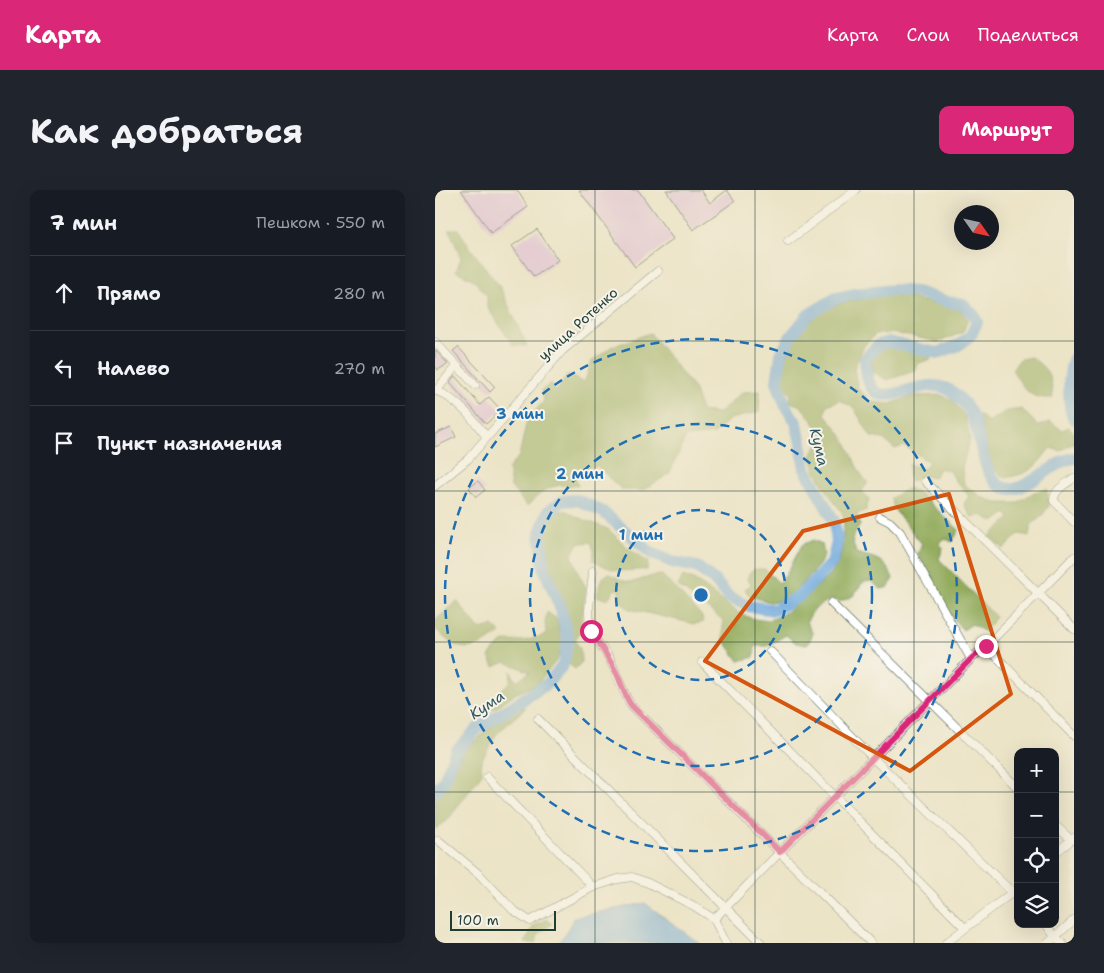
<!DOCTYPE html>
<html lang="ru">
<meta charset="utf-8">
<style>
:root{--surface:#171b24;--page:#20242c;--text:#f1f3f6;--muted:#9ea1a6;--line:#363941;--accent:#db2777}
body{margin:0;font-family:"Shantell Sans",sans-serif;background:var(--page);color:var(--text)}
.controls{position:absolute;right:15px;bottom:15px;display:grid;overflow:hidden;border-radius:10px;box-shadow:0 5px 20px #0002}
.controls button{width:45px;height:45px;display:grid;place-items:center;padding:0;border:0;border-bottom:1px solid var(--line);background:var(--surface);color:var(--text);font:25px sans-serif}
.compass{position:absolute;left:519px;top:15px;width:45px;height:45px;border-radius:50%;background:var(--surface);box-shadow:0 5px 20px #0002;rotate:124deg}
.scale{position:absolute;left:15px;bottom:12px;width:106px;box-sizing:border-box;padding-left:5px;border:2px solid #1f3d34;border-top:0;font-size:14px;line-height:18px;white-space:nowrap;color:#1f3d34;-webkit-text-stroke:4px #f7f3e8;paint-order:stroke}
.stop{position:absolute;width:15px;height:15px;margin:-11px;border:4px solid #db2777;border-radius:50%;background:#fff}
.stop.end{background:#db2777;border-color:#fff;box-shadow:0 1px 5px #0008}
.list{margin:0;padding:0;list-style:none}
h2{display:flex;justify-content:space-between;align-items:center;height:65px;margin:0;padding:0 20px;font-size:21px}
h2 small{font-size:16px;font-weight:400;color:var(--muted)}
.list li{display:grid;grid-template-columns:32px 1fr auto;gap:15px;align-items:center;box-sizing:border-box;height:75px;padding:0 20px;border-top:1px solid var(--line)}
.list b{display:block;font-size:19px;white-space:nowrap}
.list em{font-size:16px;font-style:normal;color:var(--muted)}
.icon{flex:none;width:28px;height:28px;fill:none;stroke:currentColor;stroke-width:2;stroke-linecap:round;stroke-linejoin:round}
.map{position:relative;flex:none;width:639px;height:753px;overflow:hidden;border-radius:10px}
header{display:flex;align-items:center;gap:30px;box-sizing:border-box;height:70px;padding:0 25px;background:var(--accent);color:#fff}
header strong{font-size:24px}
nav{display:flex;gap:28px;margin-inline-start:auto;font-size:18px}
.intro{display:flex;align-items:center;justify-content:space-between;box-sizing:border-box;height:120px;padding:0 30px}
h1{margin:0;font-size:35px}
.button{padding:12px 22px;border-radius:10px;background:var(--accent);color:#fff;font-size:18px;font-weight:700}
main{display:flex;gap:30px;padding:0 30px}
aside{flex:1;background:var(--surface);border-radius:10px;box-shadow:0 5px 20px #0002}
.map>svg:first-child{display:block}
.forest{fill:#92ab5c;stroke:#587448}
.water{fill:#6da7dd;stroke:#467288}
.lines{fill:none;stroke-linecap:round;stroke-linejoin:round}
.river{stroke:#6da7dd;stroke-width:12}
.building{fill:#dbb1e0}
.minor-casing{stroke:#3e564a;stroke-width:9}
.minor{stroke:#fff;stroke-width:8}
.route{stroke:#db2777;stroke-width:6}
.marked{fill:none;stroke:#d45610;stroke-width:4;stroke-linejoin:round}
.grid{fill:none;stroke:#1f3d34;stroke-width:1;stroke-opacity:0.55}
.ring{fill:none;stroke:#1f6fb2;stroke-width:2.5;stroke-dasharray:9 6}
.labels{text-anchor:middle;stroke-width:4;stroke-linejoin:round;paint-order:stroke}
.street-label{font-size:14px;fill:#1f3d34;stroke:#f7f3e8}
.water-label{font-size:15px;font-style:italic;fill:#32585e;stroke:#f7f3e8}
.centre{fill:#1f6fb2;stroke:#f7f3e8;stroke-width:2.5}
.ring-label{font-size:15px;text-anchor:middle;font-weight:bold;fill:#1f6fb2;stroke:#f7f3e8;stroke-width:4;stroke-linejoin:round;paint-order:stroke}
</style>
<header>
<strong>Карта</strong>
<nav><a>Карта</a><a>Слои</a><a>Поделиться</a></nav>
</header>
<div class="intro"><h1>Как добраться</h1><a class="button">Маршрут</a></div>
<main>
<aside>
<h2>7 мин<small>Пешком · 550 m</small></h2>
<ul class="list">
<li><svg class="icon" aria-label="ahead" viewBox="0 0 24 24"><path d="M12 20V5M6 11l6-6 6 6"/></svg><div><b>Прямо</b></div><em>280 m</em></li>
<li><svg class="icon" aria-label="left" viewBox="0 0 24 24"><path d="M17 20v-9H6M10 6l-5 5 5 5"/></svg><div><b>Налево</b></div><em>270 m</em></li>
<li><svg class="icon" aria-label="arrive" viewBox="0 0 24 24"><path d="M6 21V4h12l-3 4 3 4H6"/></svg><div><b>Пункт назначения</b></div></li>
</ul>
</aside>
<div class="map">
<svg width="639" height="753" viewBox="0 0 639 753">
<rect width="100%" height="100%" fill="#f7f3e8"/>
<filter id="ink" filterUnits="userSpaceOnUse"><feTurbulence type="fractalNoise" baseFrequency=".02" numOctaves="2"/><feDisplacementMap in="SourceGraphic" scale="10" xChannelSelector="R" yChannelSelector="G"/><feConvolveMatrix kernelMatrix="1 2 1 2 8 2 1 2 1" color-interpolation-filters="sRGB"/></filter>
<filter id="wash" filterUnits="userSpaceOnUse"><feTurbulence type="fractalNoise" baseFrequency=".0096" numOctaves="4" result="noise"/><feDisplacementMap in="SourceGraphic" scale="20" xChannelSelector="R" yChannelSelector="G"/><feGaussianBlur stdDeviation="1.12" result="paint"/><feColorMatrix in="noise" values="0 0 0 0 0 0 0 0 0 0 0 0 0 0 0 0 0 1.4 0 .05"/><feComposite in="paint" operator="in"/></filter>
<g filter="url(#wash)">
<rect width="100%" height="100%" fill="#ece4c7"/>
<g class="forest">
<path d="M14,39H23L36,59L65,97L92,156L78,155L52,117V106L39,90L21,81L26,68Z"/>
<path d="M453,105L473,107L494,113L524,119L533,129L528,142L504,152L458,143L441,144L429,156L419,178L423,199L437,212L455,214L477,206L506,205L517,210L530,226L535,249L527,277L529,294L546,307L562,313H582L599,302L612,299L614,316L606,327L596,335L594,346L584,344L569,359L554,347L575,328L571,323L559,332L546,325L537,328L529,314L534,306L520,290L515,281L504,278L499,288L490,286L476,291L473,284L474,274L489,279L494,272L469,256L460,259L448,249L436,247L419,218L405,210L392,215L390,224C399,234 406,244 413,256C420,271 421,279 433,293L427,301L434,309L431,320L422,324L425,335L417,349L421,363C442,369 448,368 458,388L454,397L446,399L436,391L428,392L418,406L404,412L396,409L380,418L371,432L378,444L372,455L361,453L351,445L332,456H320L319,467L304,471L288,449V430L243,396L248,386C277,394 294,427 326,430C344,432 358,416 371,405C396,385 407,379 408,344C408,339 410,331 408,325C407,321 402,316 400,313C390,297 379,284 376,266L381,256L393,258L388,245L366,216L355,212L356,204L348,198C344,163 370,125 404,114C419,109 437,108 453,105Z"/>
<path d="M215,143L260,200L266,221L284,223L307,202L325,201L324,222L295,229L280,244L251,247L234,284L208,300H187L162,276L138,280L143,296C116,293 111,298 92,316L76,297L73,279L84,266L92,230L109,211L107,200L116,193L121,202L133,184L149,193L157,171L176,157Z"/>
<path d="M453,155L496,166V169L484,173L480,181L452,190L438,182L436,172L442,162Z"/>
<path d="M596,167C615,181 616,185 618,208C592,209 591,200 577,180L585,169Z"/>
<path d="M587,219L603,236L616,232L627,240L634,237L639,242V253L625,261L615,258C600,278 596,283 570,288L558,279L552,260L544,224L553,232L571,221Z"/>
<path d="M474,298L485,304L524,340L517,352L509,348L504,353L508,358L504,369L561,427L550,442L537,434L528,440L516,426L483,364L487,354L459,319L456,308Z"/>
<path d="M121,321H132L142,327L173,339L192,357L213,372L212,380C202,379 191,382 182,380C173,379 165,374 158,370L159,361L156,352L142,354L137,365L144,385L151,397L145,442L140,450L145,459L147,472L140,479L135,475L133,466L136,448L132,428L112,379L108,345L113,333Z"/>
<path d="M378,350L387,354L389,365L384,375L361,401L348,410L335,412L314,406L310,399L317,394L312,390L314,383L320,379H330L344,393L351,385L367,355Z"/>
<path d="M174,383C201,401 201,386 227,385L266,425L269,432L260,434L194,419L185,411L184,400L180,399L172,410L162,406L166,389Z"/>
<path d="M22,411L44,439L58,436L66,443C38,462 23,465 0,438V431Z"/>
<path d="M112,422L122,429L127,455L121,471L102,494L78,505L61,518L50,522V514L75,492L76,481L81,491L95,482L70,472L59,477L54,467L60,459L70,451C86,452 97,450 111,444L110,432Z"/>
<path d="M91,517L61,545L46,571L47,584L12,631L0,639V609L21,578L26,563L77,519Z"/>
<path d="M111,729L117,734L103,745L101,753H90L98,737Z"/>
</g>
<path class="water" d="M210,713L264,753H124L140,727Z"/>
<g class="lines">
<g class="river">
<path d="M639,168C633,180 632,217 639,229"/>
<path d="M0,602L9,591L20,562L42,539L112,494L128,475L133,449L126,420L109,378L105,343L113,321L128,311L143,310L168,322L216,363L237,372L262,377L279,390L295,408L314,416L339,420L364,406L384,386L397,372L402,352L399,331L370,279L366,253L361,232L351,217L342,192L346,164L356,146L373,125L401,108L419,104L459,100L482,102L513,112L528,114L539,125L542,132L536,145L524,155L502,163L453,152L443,155L430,169C433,237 477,185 510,198C519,201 530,213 535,221C547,241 545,301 578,299C590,298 614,279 625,273C629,270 634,269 639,268"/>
</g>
</g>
<g id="blocks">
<g class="building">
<path d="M26,0H82L93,17L56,43Z"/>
<path d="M144,0H203L238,49L200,77Z"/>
<path d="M231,0H266L275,13L292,0L300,11L258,40Z"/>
<path d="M102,39L123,70L99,87L77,56Z"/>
<path d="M23,157L60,197L55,202L18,161Z"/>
<path d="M0,160L13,174L3,180L0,176Z"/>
<path d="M20,186L45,215L54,207L66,220L51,234L15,193Z"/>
<path d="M16,237L21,247L0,257V244Z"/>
<path d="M43,291L50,300L41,307L34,298Z"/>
</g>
</g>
</g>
<g filter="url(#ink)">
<use href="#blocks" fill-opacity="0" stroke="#3e564a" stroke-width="1"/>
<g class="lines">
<defs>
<g id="minor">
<path d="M353,51L421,0"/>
<path d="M0,152L40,195"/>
<path d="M0,200C22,209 37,228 51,246"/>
<path d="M2,200L21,176"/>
<path d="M639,288C631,294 618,300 619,311L639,332"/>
<path d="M490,291L639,439"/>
<path d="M0,296L33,269L127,161L223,81"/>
<path d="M445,327L455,332L465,342L536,469"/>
<path d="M158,381C157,399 151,422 156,440C159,449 168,458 173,466C182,482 186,500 196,515L436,753"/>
<path d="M396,413L583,598"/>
<path d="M551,456L639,546"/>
<path d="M335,461L437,567L583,708"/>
<path d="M267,472L530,738"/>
<path d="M103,529L326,753"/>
<path d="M52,587L158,697"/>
<path d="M620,635L636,650"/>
<path d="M3,650L45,685L78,720L95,731L158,697L183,689L197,687L213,693L259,716L279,729L291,753"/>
<path d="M620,663L639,648"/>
<path d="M279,729L536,469L551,456L639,367"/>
<path d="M611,734L620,747L627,753"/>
<path d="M511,753L583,698"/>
<path d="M613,753L639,730"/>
</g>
</defs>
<use href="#minor" class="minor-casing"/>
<use href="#minor" class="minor"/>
</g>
</g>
<g class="lines" filter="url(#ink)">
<path class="route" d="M156,441C165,455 174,468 181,482C187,494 189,505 196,515L345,662L536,469L551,456"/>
</g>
<path d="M0 0H639V753H0ZM514,304L576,504L475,581L270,471L368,341Z" fill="#ece4c7" fill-opacity=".55" fill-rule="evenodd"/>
<path class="marked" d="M514,304L576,504L475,581L270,471L368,341Z"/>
<path class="grid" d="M160,0V753M320,0V753M479,0V753M0,151H639M0,301H639M0,452H639M0,602H583M620,602H639"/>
<g class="ring">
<circle cx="266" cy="405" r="85"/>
<circle cx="266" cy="405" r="171"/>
<circle cx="266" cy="405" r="256"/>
</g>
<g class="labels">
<g class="street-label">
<text transform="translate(143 134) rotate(-42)" y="5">улица Ротенко</text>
</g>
<g class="water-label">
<text transform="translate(384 257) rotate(76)" y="5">Кума</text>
<text transform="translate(52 515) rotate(-34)" y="5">Кума</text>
</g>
</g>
<circle cx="266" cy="405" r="8" class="centre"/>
<g class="ring-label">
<text x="85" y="229">3 мин</text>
<text x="145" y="289">2 мин</text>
<text x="206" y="350">1 мин</text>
</g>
</svg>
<div class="controls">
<button>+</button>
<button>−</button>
<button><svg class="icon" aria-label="locate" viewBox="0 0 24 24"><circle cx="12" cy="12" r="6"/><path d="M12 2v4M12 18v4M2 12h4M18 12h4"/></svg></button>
<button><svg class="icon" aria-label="layers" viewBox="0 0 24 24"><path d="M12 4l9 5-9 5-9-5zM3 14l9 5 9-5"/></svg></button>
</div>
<svg class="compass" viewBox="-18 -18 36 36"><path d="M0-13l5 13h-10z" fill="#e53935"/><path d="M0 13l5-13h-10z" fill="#9ea1a6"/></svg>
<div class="scale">100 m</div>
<div class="stop" style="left:156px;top:441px"></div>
<div class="stop end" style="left:551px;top:456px"></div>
</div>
</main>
